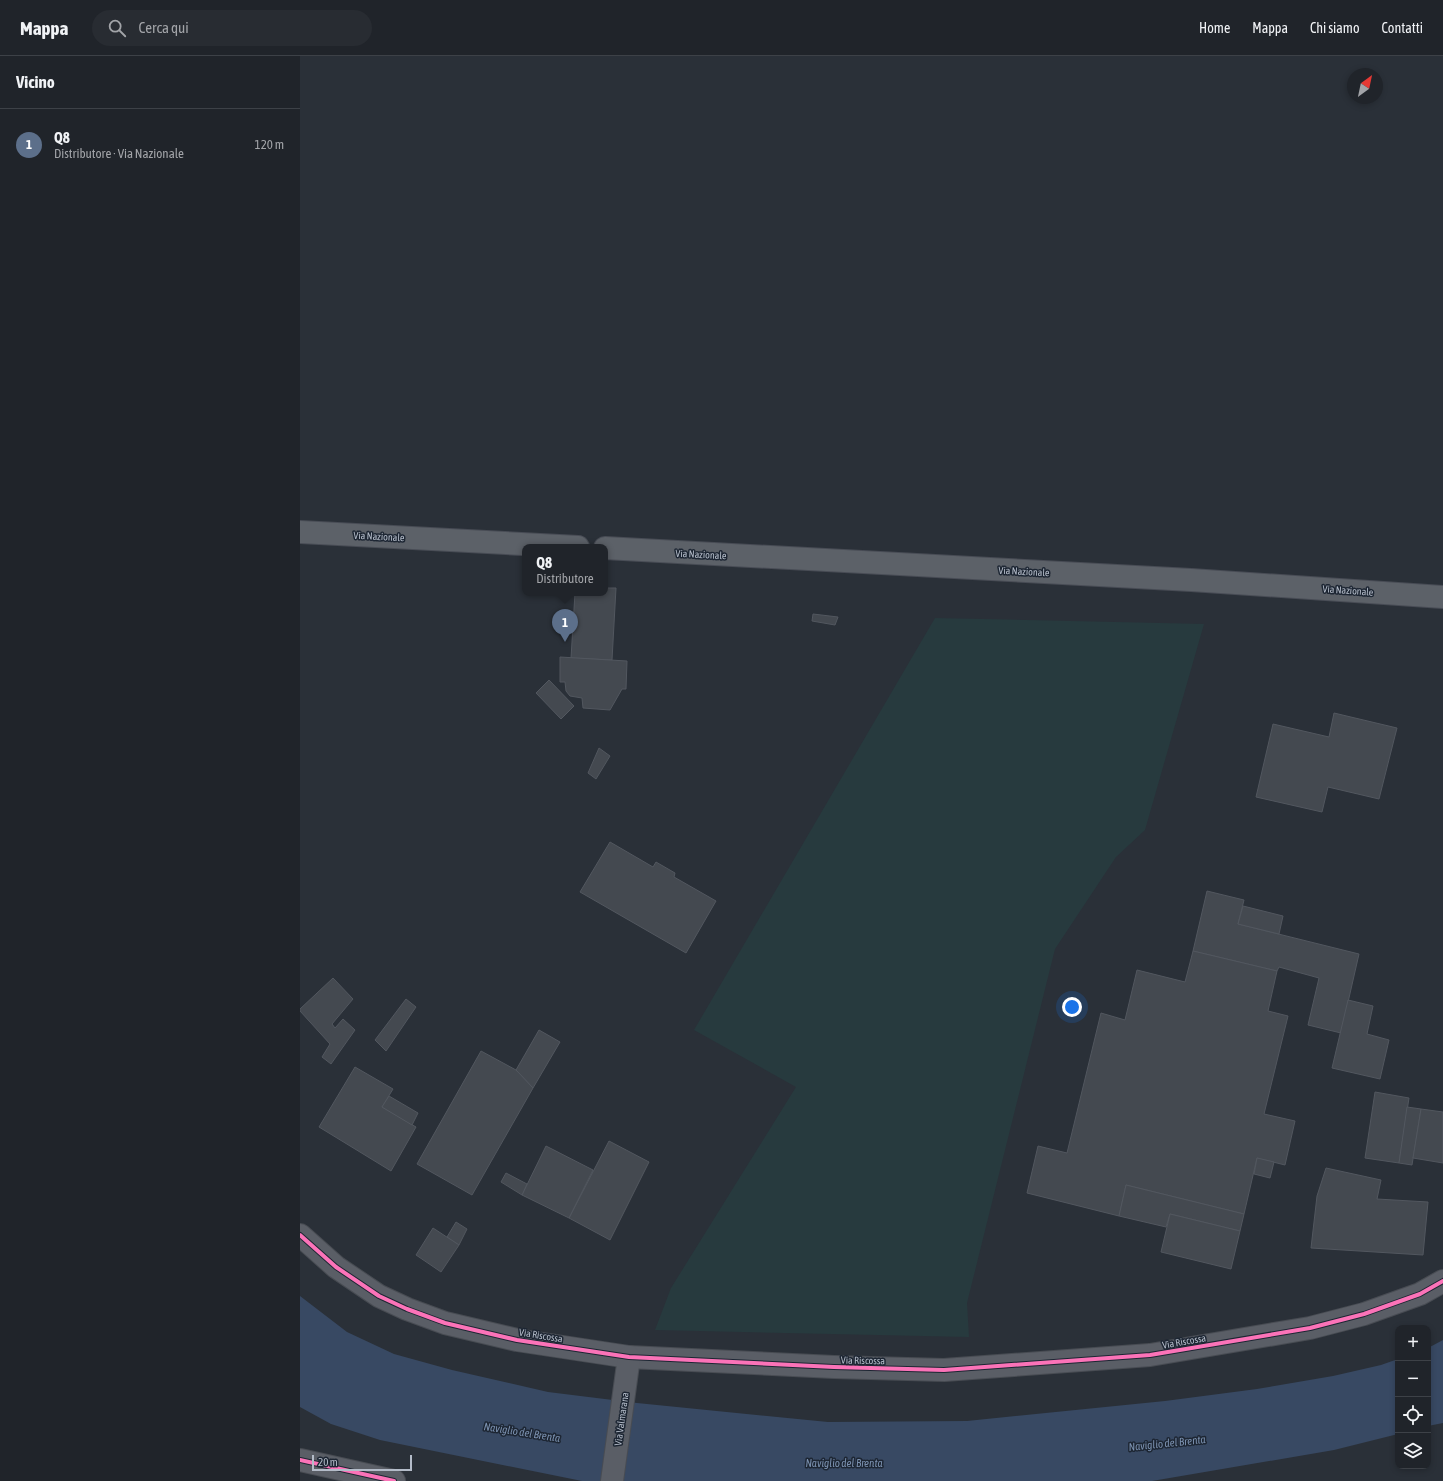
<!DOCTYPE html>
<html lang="it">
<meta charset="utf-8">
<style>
:root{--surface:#20242a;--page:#282c32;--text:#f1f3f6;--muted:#a2a4a8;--line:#3d4147;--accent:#8c9099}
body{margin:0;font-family:"Asap Condensed",sans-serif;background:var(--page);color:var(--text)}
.controls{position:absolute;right:12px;bottom:12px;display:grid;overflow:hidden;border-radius:8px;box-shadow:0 2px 6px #0003}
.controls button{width:36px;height:36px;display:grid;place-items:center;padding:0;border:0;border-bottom:1px solid var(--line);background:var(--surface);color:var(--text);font:20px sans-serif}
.compass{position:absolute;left:1047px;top:12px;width:36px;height:36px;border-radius:50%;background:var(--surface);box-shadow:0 2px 6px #0003;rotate:33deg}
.scale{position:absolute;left:12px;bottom:10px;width:100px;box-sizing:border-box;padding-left:4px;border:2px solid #b4bcc9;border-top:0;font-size:11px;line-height:14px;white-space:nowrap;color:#b4bcc9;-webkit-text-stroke:3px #1d2633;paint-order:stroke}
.you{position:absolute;left:772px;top:951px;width:14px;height:14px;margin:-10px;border:3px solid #fff;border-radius:50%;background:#1a73e8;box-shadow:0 0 0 6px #1a73e833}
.badge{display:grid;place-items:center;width:26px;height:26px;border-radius:50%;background:var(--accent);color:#fff;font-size:13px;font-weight:700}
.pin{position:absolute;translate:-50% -33px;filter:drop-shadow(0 1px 2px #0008)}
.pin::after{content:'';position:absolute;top:21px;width:14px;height:12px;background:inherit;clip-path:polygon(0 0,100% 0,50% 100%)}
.popup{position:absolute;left:222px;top:488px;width:86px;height:52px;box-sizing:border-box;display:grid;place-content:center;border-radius:8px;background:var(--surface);filter:drop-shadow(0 1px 3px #0005);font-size:13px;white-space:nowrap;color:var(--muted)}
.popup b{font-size:15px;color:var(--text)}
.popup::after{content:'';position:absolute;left:50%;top:100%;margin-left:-8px;border:8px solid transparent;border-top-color:var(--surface)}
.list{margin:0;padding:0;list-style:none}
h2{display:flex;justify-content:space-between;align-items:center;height:52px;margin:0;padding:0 16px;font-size:17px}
h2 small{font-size:13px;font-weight:400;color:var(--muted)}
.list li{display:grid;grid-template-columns:26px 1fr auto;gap:12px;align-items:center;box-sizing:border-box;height:72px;padding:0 16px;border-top:1px solid var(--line)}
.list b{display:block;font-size:15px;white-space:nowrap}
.list p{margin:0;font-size:13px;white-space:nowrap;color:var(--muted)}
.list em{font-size:13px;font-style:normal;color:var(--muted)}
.icon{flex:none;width:22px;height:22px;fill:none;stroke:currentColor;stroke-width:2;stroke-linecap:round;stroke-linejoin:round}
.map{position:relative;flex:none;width:1143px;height:1425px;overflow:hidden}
header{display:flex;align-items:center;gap:24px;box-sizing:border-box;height:56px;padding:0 20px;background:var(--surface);border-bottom:1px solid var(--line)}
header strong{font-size:19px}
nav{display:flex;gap:22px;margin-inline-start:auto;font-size:14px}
.search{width:280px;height:36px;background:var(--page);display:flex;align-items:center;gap:10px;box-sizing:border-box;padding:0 14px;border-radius:22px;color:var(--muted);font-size:15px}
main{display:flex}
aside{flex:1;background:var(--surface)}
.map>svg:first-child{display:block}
.green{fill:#273a3e}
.water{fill:#384963}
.building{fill:#444950;stroke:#52575f}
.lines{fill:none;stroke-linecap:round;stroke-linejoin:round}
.minor-casing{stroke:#484c53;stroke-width:24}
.tertiary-casing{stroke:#484c53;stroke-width:24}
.primary-casing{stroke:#484c55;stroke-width:24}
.minor{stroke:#5a5e66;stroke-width:22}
.tertiary{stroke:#5a5e66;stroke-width:22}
.primary{stroke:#5c6168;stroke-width:22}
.cycleway-casing{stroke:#1d2633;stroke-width:6}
.cycleway{stroke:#fb73b8;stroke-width:4}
.labels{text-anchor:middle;stroke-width:3;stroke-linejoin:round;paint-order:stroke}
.street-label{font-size:10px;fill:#b4bcc9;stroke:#1d2633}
.water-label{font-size:11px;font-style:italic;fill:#7c92b1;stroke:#1d2633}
</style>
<header>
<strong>Mappa</strong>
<div class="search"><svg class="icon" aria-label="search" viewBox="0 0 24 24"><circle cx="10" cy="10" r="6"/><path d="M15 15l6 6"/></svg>Cerca qui</div>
<nav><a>Home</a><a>Mappa</a><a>Chi siamo</a><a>Contatti</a></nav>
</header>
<main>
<aside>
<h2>Vicino<small></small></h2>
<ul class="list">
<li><span class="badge" style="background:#5c6f8a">1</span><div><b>Q8</b><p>Distributore · Via Nazionale</p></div><em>120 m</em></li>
</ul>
</aside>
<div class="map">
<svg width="1143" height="1425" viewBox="0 0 1143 1425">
<rect width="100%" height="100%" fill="#2a3038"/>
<path class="green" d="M635,562L904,568L845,774L816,801L755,893L667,1247L669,1281L355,1274L371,1232L496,1031L394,974Z"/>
<g class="water">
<path d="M0,1240L47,1276L94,1298L152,1314L248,1336L337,1347L528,1366L667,1365L865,1345L957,1333L1033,1320L1081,1309L1098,1303V1378L1034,1394L852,1425H282L80,1384L31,1368L0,1351Z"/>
<path d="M1143,1284V1367L1128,1370V1292Z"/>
</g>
<g class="building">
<path d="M305,532H316L312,604L271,602L275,537H305Z"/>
<path d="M513,558L538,561L535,569L512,565Z"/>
<path d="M260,601L327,605L326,633H322L310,654L283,652L282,642L270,640L266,635L265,626H260Z"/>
<path d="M249,624L274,650L261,663L236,637Z"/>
<path d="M1034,657L1097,672L1079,743L1028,731L1022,756L956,741L973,668L1029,681Z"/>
<path d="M299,692L310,700L296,723L288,717Z"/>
<path d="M310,786L353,811L356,806L375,817L374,821L416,845L386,897L280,836Z"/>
<path d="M907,835L944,844L938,868L1059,898L1041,977L1008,969L1019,922L979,911L977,915L893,895Z"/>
<path d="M943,850L983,860L979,878L938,868Z"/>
<path d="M893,895L977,915L968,955L988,960L964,1058L995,1065L985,1109L957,1102L944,1158L826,1129L819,1160L727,1137L738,1090L767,1097L801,957L825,964L837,914L885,926Z"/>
<path d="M33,922L53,943L32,968L35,972L43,963L55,974L31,1008L22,1001L30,988L0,955V953Z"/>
<path d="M106,943L116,951L86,995L75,984Z"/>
<path d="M1048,944L1073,950L1067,978L1089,984L1080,1023L1032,1012Z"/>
<path d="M239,974L260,986L233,1032L216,1014Z"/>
<path d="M181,995L216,1014L233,1032L172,1139L117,1108Z"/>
<path d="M55,1011L93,1033L82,1051L116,1071L91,1115L19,1071Z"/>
<path d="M1075,1036L1109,1042L1099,1107L1065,1102Z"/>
<path d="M89,1040L118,1057L112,1069L82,1051Z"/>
<path d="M1107,1051L1121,1053L1112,1109L1099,1107Z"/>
<path d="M1121,1053L1143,1056V1107L1113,1102Z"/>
<path d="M309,1085L349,1106L310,1184L269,1162Z"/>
<path d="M246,1090L293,1114L269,1162L222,1139Z"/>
<path d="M957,1102L974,1106L970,1122L954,1118Z"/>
<path d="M1026,1112L1081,1124L1077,1143L1128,1146L1123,1199L1011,1192L1017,1140Z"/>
<path d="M206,1117L227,1128L222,1139L201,1126Z"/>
<path d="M826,1129L944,1158L940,1175L870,1158L866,1171L819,1160Z"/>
<path d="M870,1158L940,1175L931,1213L861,1196Z"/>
<path d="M156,1166L167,1173L159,1189L147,1181Z"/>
<path d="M133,1172L159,1189L141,1216L116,1199Z"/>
</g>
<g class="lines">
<defs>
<g id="minor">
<path d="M0,1179L36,1211L79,1240L107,1253L145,1267L217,1284L329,1301L534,1311L644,1314L850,1299L1010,1272L1064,1258L1120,1238L1143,1225"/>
<path d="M312,1425L329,1301"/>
</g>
<path id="tertiary" d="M0,1404L94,1425"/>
<g id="primary">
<path d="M0,476L278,491"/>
<path d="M305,492L891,524L1143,541"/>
</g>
</defs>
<use href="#minor" class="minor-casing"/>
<use href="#tertiary" class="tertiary-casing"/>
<use href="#primary" class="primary-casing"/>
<use href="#minor" class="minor"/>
<use href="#tertiary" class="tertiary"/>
<use href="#primary" class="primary"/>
<defs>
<g id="cycleway">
<path d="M0,1179L36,1211L79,1240L107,1253L145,1267L217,1284L329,1301L534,1311L644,1314L850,1299L1010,1272L1064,1258L1120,1238L1143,1225"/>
<path d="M0,1404L94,1425"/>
</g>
</defs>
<use href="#cycleway" class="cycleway-casing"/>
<use href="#cycleway" class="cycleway"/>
</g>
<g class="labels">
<g class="street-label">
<text transform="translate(79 480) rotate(3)" y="4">Via Nazionale</text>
<text transform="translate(401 498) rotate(3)" y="4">Via Nazionale</text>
<text transform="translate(724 515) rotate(3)" y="4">Via Nazionale</text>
<text transform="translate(1048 534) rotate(4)" y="4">Via Nazionale</text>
<text transform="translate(241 1279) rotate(9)" y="4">Via Riscossa</text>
<text transform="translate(884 1285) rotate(-10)" y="4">Via Riscossa</text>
<text transform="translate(563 1304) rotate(1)" y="4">Via Riscossa</text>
<text transform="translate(321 1363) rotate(-82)" y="4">Via Valmarana</text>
</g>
<g class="water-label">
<text transform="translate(222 1376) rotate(9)" y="4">Naviglio del Brenta</text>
<text transform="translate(867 1387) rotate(-6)" y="4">Naviglio del Brenta</text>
<text x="544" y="1411">Naviglio del Brenta</text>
</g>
</g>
</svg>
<div class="controls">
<button>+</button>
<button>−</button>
<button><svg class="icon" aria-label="locate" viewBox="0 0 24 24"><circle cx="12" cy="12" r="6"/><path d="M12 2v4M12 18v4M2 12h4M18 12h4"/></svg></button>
<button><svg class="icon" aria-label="layers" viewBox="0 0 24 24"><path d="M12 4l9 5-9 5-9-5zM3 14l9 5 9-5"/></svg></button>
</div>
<svg class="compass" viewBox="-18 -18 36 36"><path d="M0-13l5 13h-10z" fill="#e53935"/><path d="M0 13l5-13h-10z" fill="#a2a4a8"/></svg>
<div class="scale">20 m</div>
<div class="you"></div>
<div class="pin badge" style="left:265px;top:586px;background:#5c6f8a">1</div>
<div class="popup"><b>Q8</b>Distributore</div>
</div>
</main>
